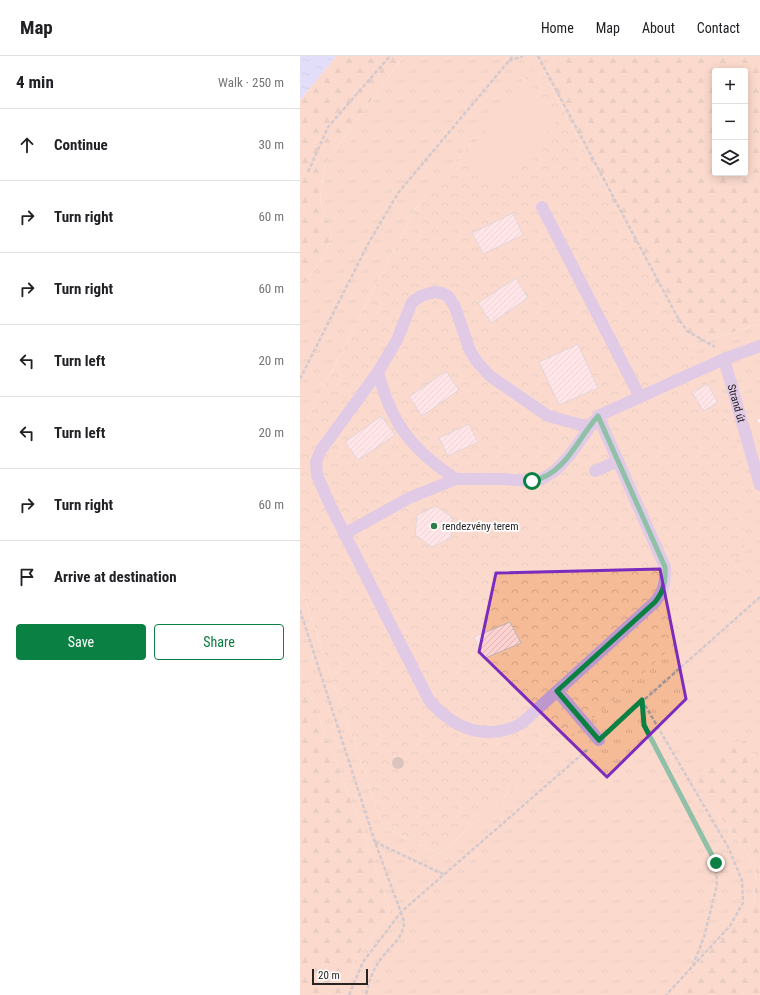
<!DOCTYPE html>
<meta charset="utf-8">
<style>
:root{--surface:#fff;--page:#f6f6f6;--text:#202124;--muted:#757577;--line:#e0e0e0;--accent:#0b8043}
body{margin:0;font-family:"Roboto Condensed",sans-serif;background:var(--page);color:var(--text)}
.controls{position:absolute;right:12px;top:12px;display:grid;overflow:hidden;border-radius:4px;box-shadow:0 2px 10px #0003}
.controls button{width:36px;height:36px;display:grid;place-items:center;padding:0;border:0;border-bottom:1px solid var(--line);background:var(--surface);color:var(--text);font:20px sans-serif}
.scale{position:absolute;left:12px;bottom:10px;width:56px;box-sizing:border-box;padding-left:4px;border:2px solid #272224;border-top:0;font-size:11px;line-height:14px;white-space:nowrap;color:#272224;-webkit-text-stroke:3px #fff;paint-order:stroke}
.stop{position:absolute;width:12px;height:12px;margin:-9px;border:3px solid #0b8043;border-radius:50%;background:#fff}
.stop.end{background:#0b8043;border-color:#fff;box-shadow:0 1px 4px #0008}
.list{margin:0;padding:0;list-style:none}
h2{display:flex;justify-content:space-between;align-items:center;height:52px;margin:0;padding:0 16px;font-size:17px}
h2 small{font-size:13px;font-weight:400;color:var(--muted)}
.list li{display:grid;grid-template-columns:26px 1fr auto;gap:12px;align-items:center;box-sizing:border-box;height:72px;padding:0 16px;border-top:1px solid var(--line)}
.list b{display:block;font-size:15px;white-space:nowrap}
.list em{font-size:13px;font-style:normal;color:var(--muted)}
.actions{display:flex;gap:8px;padding:12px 16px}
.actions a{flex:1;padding:9px 0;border:1px solid var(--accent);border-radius:4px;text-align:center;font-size:14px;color:var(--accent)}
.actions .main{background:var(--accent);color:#fff}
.icon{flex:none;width:22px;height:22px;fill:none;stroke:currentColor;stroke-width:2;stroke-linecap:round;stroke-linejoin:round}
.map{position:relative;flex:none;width:460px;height:939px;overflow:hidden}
header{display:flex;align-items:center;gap:24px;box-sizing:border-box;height:56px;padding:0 20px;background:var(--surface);border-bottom:1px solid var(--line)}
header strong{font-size:19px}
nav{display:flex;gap:22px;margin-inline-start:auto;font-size:14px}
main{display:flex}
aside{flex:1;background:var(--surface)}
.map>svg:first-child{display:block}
.grass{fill:url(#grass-tufts)}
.forest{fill:url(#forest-firs);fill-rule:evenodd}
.park{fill:url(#park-crowns)}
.garden{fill:#f5bb97}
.water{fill:url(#water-ripples)}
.building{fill:url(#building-hatch);stroke:#bdb0af}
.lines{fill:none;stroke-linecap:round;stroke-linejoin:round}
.path{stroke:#9e9599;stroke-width:2.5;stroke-dasharray:4 2;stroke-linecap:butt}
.minor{stroke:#bc98cc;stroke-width:12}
.tree{fill:#ae8b73}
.route{stroke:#0b8043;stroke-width:5}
.marked{fill:none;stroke:#7b2cbf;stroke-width:3;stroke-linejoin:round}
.poi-dot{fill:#307c4b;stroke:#fff;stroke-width:1.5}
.labels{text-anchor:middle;stroke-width:3.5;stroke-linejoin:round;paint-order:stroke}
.street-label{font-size:11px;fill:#272224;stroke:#fff}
.poi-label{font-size:11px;fill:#272224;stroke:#fff;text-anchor:start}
</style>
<header>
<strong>Map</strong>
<nav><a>Home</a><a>Map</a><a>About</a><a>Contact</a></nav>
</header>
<main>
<aside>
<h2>4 min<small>Walk · 250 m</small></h2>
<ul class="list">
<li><svg class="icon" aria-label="ahead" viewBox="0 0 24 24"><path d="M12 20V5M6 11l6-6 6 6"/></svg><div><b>Continue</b></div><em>30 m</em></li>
<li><svg class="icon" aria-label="right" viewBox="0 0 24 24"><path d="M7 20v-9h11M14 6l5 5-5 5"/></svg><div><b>Turn right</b></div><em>60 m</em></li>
<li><svg class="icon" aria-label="right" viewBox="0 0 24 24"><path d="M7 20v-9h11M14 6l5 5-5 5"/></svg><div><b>Turn right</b></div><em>60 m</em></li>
<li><svg class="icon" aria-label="left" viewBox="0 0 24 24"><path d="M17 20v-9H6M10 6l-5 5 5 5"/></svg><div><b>Turn left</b></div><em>20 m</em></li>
<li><svg class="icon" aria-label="left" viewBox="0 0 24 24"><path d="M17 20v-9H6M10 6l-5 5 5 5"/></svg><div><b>Turn left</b></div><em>20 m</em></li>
<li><svg class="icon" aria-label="right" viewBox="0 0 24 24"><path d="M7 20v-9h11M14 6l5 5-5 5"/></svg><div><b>Turn right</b></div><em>60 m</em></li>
<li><svg class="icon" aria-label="arrive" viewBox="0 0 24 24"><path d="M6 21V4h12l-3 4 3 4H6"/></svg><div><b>Arrive at destination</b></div></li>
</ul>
<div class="actions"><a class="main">Save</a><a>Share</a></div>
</aside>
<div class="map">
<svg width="460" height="939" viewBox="0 0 460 939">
<defs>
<pattern id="grass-tufts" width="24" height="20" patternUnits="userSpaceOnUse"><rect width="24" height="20" fill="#f5bb97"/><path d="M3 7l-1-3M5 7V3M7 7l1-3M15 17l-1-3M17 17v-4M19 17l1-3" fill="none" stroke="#d2a082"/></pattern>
<pattern id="forest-firs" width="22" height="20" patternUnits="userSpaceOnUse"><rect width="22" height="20" fill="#f5bb97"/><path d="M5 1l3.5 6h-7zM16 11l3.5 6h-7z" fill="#d2a082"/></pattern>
<pattern id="park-crowns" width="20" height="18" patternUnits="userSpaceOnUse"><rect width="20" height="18" fill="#f5bb97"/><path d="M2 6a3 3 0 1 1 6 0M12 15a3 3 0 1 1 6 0" fill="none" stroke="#d2a082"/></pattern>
<pattern id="water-ripples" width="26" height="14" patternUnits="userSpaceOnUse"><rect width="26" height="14" fill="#bfc1f7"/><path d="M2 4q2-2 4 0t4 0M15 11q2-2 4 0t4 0" fill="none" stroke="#a4a6d4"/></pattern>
<pattern id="building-hatch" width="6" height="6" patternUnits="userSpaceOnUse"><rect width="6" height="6" fill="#fed2d0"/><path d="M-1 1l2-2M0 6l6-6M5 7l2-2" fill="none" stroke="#dab4b2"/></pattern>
</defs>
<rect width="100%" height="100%" fill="#fff4f9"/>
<g class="grass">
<path d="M104,0H255L244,17L232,15L115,153L0,377V233L25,199L32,176L20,143L25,107Z"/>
<path d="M460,268V363L457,364L460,367V711L446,686L413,751L456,809L454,848L430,870L372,939H42L56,902L90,855L66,783L0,613V529L83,771L140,798L442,528L433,505L436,380L388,290Z"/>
</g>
<g class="forest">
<path d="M36,0H104L25,107L20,143L32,176L25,199L0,233V44Z"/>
<path d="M255,0H460V268L388,290L244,17ZM415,15H445V117H415Z"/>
<path d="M0,613L66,783L90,855L56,902L42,939H0Z"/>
<path d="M446,685L460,711V939H372L430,870L454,848L456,809L413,751L395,720L429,687Z"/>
</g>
<g class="park">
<path d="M232,14L244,17L436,380L445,500L433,505L443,528L140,798L83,771L0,529V377L115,153Z"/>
<path d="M460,677V711L446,685Z"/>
</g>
<path class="garden" d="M223,32L258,63L198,133L162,102Z"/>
<path class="water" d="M0,0H36L0,44Z"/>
<g class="building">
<path d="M213,157L223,179L183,198L172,177Z"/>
<path d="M216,222L228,242L191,267L178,247Z"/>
<path d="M278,288L298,332L259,349L239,306Z"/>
<path d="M146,315L159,334L122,360L109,341Z"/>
<path d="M408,328L418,347L403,355L392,336Z"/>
<path d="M81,360L95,379L58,404L45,386Z"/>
<path d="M169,368L178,386L148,400L139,382Z"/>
<path d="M136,450L152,461L151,482L132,491L115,479L117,459Z"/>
<path d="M210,566L221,587L183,603L174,581Z"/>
</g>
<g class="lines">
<g class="path">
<path d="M238,0L378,262L387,275L415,291"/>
<path d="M209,5L223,0"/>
<path d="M8,116L28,71L90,0"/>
<path d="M0,323L68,188L98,137L213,0"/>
<path d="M0,554L75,786L104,865C104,883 89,891 80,904C72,915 69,926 66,939"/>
<path d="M342,644L428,791L442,824L443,847L430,870L366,939"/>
<path d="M342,645L344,669L416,807L417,829L404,881L393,909"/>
<path d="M309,675L460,541"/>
<path d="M75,786L143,818"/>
<path d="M49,939L63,906L101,856L287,694"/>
</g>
<g class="minor">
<path d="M242,151L340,341"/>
<path id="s1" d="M424,303L460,429"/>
<path d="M78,316C91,367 112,394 156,423"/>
<path d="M289,371L248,360L190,320L178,307L170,295L155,251L148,240L142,237L134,236L121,240L112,246L97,284L78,316L21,394L16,406L17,419L30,449L129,644C153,672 186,687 222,667L355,546C364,535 366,525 365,511L298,360L424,303L460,290"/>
<path d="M295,415L318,405"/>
<path d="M44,478L109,442L156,423H201L232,425L242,423L256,414L270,399L294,365"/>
<path d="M257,635L299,684"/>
</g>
</g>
<circle class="tree" cx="98" cy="707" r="6"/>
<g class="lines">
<path class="route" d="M232,425C266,418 277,383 298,360L365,511C366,525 364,535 355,546L257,635L299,684L342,644L344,669L416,807"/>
</g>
<path d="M0 0H460V939H0ZM360,513L386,643L307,721L179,596L196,517Z" fill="#fff4f9" fill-opacity=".55" fill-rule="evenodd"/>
<path class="marked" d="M360,513L386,643L307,721L179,596L196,517Z"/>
<circle class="poi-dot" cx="134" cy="470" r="4"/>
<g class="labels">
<g class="street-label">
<text dy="4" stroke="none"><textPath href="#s1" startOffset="46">Strand út</textPath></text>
</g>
<g class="poi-label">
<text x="142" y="474">rendezvény terem</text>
</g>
</g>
</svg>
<div class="controls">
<button>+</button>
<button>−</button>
<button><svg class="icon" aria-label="layers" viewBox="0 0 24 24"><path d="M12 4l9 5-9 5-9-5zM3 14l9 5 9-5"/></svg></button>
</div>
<div class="scale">20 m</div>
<div class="stop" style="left:232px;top:425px"></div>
<div class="stop end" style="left:416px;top:807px"></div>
</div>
</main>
